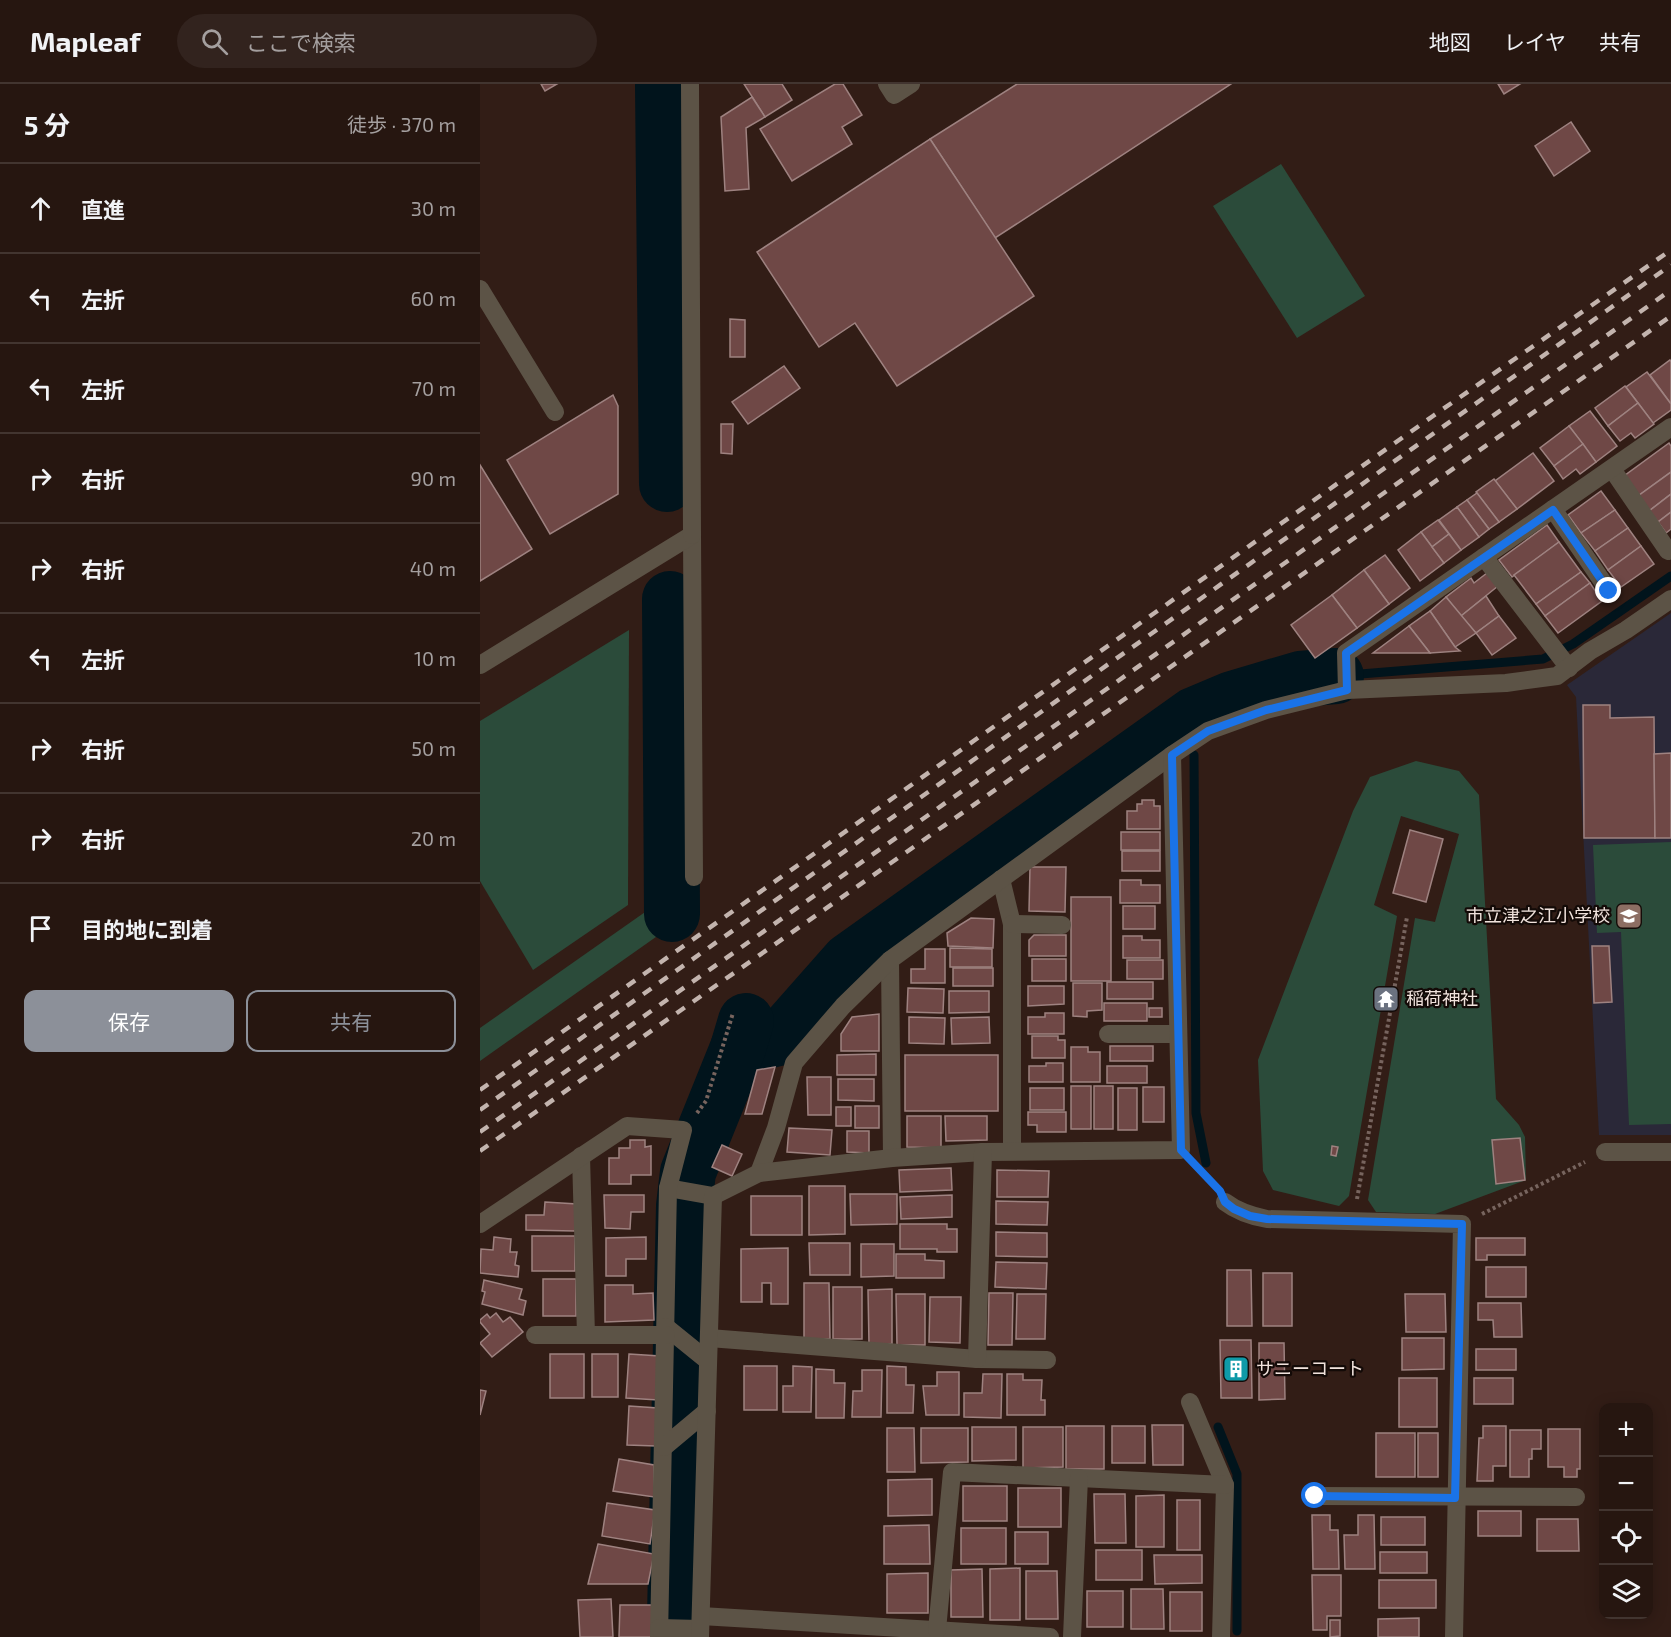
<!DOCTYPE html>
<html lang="ja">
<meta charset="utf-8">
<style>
:root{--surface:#261610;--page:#32231e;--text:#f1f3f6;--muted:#a49f9f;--line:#423530;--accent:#8c9099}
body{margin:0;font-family:"Exo 2","Noto Sans JP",sans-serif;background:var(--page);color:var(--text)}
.controls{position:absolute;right:18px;bottom:18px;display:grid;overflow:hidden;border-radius:12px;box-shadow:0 3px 15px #0003}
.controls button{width:54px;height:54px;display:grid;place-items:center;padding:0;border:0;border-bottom:2px solid var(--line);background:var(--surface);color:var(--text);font:30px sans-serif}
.stop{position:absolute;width:18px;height:18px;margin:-14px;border:4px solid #1a73e8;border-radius:50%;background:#fff}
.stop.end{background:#1a73e8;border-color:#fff;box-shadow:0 2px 6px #0008}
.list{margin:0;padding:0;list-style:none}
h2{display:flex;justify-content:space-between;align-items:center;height:78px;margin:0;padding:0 24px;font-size:26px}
h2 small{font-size:20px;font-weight:400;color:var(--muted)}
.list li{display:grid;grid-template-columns:39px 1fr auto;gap:18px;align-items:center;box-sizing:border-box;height:90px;padding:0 24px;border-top:2px solid var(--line)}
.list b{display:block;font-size:22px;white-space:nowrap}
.list em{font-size:20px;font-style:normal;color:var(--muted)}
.actions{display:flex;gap:12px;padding:18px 24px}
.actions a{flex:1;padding:14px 0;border:2px solid var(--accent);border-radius:12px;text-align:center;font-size:21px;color:var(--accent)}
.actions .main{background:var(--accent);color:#fff}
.icon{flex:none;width:33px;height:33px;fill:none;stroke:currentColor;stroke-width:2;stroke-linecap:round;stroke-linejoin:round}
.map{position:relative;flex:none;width:1191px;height:1553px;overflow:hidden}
header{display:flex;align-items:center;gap:36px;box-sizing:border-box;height:84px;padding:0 30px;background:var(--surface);border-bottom:2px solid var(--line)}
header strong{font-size:28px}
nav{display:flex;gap:33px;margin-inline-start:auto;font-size:21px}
.search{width:420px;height:54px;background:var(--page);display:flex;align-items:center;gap:15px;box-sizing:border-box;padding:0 21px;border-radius:33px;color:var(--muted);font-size:22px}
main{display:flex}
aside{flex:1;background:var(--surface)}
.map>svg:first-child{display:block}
.education{fill:#2a2838}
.green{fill:#2b4b3a}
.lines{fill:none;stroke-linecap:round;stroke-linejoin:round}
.stream{stroke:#01141c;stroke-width:9}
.river{stroke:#01141c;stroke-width:56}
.building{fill:#6f4846;stroke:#9e8280;stroke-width:1.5}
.path{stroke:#77645e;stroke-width:4;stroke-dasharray:3 3;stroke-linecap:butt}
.lane{stroke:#5c5346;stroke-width:18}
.street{stroke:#5c5346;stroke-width:18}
.rail{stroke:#c3b4ae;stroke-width:4.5;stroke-dasharray:10 10;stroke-linecap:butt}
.route{stroke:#1a73e8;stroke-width:8}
.labels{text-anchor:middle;stroke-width:4.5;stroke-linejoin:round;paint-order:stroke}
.poi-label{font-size:18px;fill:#f0e2dc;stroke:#130a07;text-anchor:start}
</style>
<header>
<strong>Mapleaf</strong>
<div class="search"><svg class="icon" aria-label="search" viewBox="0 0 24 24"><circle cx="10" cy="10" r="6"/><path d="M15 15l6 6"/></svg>ここで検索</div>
<nav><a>地図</a><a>レイヤ</a><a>共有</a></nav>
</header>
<main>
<aside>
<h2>5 分<small>徒歩 · 370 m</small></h2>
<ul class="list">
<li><svg class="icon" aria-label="ahead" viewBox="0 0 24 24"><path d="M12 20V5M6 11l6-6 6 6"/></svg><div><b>直進</b></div><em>30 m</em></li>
<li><svg class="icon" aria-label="left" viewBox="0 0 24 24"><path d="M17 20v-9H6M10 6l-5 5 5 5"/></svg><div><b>左折</b></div><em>60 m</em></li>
<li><svg class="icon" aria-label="left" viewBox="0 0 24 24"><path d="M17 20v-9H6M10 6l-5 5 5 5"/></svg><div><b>左折</b></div><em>70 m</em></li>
<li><svg class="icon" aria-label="right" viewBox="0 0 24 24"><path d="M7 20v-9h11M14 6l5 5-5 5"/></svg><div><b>右折</b></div><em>90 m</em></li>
<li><svg class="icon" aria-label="right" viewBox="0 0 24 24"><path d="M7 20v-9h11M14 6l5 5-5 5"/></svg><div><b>右折</b></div><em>40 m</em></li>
<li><svg class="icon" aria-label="left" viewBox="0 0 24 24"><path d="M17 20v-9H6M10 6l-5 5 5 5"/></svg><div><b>左折</b></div><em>10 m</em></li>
<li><svg class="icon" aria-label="right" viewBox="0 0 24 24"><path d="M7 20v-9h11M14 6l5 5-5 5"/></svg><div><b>右折</b></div><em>50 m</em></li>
<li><svg class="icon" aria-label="right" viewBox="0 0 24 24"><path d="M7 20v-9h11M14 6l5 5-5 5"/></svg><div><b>右折</b></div><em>20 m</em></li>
<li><svg class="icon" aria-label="arrive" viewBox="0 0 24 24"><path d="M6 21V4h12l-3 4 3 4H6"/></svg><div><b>目的地に到着</b></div></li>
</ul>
<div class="actions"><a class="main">保存</a><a>共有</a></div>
</aside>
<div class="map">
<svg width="1191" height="1553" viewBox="0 0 1191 1553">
<rect width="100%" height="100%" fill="#321d16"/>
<path class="education" d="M1191,529V1051H1119L1096,613L1087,601Z"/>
<g class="green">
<path d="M801,80L885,212L817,254L733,122Z"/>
<path d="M149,546L148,821L53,886L0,797V637Z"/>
<path d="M936,677L979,687L999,711L1016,1015L1039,1041L1045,1053L1046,1096L955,1130L896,1128L888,1116L935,834L955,838L979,750L921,732L894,821L917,832L869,1112L859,1122L793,1106L783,1087L778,976L873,727L890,693Z"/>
<path d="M1191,758V1040L1149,1041L1141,848L1117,849L1113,761Z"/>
<path d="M168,826L183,848L0,977V944Z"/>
</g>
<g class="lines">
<g class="stream">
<path d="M856,592L1063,575L1093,560L1191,492"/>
<path d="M714,671L716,1029L726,1079"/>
<path d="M738,1343L757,1390V1547"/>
</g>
<g class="river">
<path d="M183,0L187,400"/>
<path d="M190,515L192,830"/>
<path d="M258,964L302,953L369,877L714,631L752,615L820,595L856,592"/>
<path d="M195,1532L204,1122L208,1088L258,964L266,937"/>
</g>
</g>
<g class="building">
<path d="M61,0H77L65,7Z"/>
<path d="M264,0H302L312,16L285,33Z"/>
<path d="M355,0H363L382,31L362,43L372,60L312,97L280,45Z"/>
<path d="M537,0H751L515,154L450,55Z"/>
<path d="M1018,0H1040L1024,10Z"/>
<path d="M272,13L285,33L266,44L269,105L245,107L241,33Z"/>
<path d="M1091,38L1110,67L1074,92L1055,62Z"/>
<path d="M450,55L554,212L417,302L375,239L339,263L277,168Z"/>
<path d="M250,235L265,236V273H250Z"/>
<path d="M1190,276L1191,278V320L1170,291Z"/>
<path d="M304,282L320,304L268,340L252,318Z"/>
<path d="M1167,288L1191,320V326L1173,339L1146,303Z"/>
<path d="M1145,302L1158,319L1128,342L1115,324Z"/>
<path d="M133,311L138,322V410L70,450L27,376Z"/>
<path d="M1158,319L1174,340L1155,354L1151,349L1140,357L1128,342Z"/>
<path d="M1110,327L1137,362L1116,378L1089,342Z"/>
<path d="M241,340H253L252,370L241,369Z"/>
<path d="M1089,342L1103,360L1074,382L1060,364Z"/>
<path d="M1189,359L1191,362V388L1158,412L1144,392Z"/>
<path d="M1103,360L1116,378L1100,390L1096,385L1083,395L1074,382Z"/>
<path d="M1053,369L1074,397L1037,425L1015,397Z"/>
<path d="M0,381L52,465L0,497Z"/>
<path d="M1191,388V410L1169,427L1158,412Z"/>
<path d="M1014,395L1037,425L1019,438L996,408Z"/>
<path d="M1121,407L1135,426L1101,449L1088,431Z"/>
<path d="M997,409L1019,438L1009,445L987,416Z"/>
<path d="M1191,410V428L1178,438L1169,427Z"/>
<path d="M987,416L1009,445L999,453L977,423Z"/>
<path d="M977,423L999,453L981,466L959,436Z"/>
<path d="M1135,426L1148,444L1115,467L1101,449Z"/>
<path d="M1191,428V445L1186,449L1178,438Z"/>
<path d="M958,436L969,450L952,463L941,448Z"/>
<path d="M1067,441L1079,458L1032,493L1019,476Z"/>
<path d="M1148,444L1161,462L1128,486L1115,467Z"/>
<path d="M941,448L964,479L940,497L918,466Z"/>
<path d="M969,450L981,466L964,479L952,463Z"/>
<path d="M1079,458L1101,488L1056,520L1034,491Z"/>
<path d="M1161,462L1174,480L1141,503L1128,486Z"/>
<path d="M905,471L930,504L909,520L884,486Z"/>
<path d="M884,486L909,520L877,544L852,511Z"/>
<path d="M1101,488L1110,499L1065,532L1056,520Z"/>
<path d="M1007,489L1018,502L981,532L966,513L991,494L994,499Z"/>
<path d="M1110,499L1122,517L1078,549L1065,532Z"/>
<path d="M852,511L877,544L835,574L811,541Z"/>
<path d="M1006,512L1019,532L996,549L981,532Z"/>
<path d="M966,513L996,549L975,563L950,527Z"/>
<path d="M950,527L975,563L980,567L950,569L929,542Z"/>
<path d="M1019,532L1036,554L1012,571L996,549Z"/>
<path d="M929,542L950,569H893Z"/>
<path d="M1103,621H1130V634L1174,633L1175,754H1104Z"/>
<path d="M1191,669V754H1175L1174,670Z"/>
<path d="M662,716H674V722H680V745H647V727H657V720H662Z"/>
<path d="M930,746L963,755L946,818L913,809Z"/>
<rect x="641" y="748" width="39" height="18"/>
<rect x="642" y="767" width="38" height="20"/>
<path d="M550,783H586L585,828L549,827Z"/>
<path d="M640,796H661V801H680V819H640Z"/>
<rect x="591" y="813" width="40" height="84"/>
<rect x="643" y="822" width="32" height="23"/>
<path d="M491,834L514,835L513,864L468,862L467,849Z"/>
<path d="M554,851H586V872H549V856Z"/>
<path d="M643,852H662V856H680V874H643Z"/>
<path d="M1112,862H1129L1132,918L1114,919Z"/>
<path d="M470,864L512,865V883H470Z"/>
<path d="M445,865H465V899H431V885H445Z"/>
<rect x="552" y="875" width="34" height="22"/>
<rect x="647" y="876" width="36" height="19"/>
<rect x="473" y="884" width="40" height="18"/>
<rect x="627" y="898" width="46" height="17"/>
<path d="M593,899H622V926L607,927V933L593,932Z"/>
<path d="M548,902H584V920L548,922Z"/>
<path d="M428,904L464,905L463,929L427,928Z"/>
<path d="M469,907H509V928L469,929Z"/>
<path d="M896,910L902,912L900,920L894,919Z"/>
<rect x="624" y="919" width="43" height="18"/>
<rect x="669" y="924" width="13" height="9"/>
<path d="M565,929H584V950H548V933H565Z"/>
<path d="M399,930V967H361V950L372,933Z"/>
<path d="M429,933L465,934L464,960L429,959Z"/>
<path d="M509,933L510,959L472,960L471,934Z"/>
<path d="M552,952H578V956H585V974H552Z"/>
<rect x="630" y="962" width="43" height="15"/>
<path d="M591,963H608V968H620V998H591Z"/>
<path d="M396,970V991H357V971Z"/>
<rect x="425" y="971" width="93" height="56"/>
<path d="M566,979H583V998H549V982H566Z"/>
<rect x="627" y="982" width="40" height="17"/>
<path d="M295,983L282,1030H265L277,986Z"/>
<path d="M327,993H351V1031H328Z"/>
<path d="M358,995H394V1017L358,1016Z"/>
<rect x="591" y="1002" width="20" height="43"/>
<rect x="614" y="1002" width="19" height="43"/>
<rect x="663" y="1003" width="21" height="35"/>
<rect x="550" y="1004" width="34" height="22"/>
<rect x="638" y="1004" width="19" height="42"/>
<rect x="375" y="1022" width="24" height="22"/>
<rect x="356" y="1023" width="15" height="19"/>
<path d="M548,1028H586V1048H557V1041H548Z"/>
<path d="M427,1032H461V1064L427,1063Z"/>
<path d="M465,1032H507V1056L466,1057Z"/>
<path d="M309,1044L352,1046L350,1071L307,1068Z"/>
<path d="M367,1047H389V1069L367,1068Z"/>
<path d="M1040,1054L1045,1096L1016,1100L1012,1056Z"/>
<path d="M150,1056H165V1063L171,1062V1091H151V1100H129V1074H139V1064H150Z"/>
<path d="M242,1061L262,1070L252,1092L232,1083Z"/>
<path d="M852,1062L858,1063L856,1072L851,1071Z"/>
<path d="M471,1084L472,1106L420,1108L419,1086Z"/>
<path d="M517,1086L569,1087L568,1113H517Z"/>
<path d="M329,1102H365V1150L329,1151Z"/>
<path d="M370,1110H417V1140L371,1141Z"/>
<path d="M124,1111H164V1128H151L150,1145L125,1144Z"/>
<path d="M472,1111V1133L421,1135L420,1113Z"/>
<rect x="271" y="1112" width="51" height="39"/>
<path d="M516,1117L568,1118L567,1141L516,1140Z"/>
<path d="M65,1118L97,1120L95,1147L46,1146V1131H64Z"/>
<path d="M420,1140H467V1145H477V1168H457V1165H420Z"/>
<path d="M516,1148L567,1149V1173L516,1172Z"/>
<rect x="52" y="1152" width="43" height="35"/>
<path d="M14,1153L31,1155L30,1168H37L35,1181L39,1182L38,1193L0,1189L1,1165L13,1166Z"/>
<path d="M166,1153V1175H146V1192H126V1154Z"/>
<path d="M996,1154H1045V1171H1007V1176H996Z"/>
<path d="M329,1159H370V1191H330Z"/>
<path d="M381,1160H414V1192L381,1193Z"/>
<path d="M308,1164V1220H291V1199H282V1218H261V1165Z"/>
<path d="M416,1170H445V1176L464,1177V1194H416Z"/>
<path d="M516,1178L567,1179L566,1205L515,1203Z"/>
<rect x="1006" y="1183" width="40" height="30"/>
<path d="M747,1186H771L772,1242H747Z"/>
<rect x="783" y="1189" width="29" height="53"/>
<rect x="63" y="1195" width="33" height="37"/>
<path d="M4,1196L42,1205L39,1215L46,1217L43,1231L2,1220L5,1208L2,1207Z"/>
<path d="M324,1199H349L350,1255H324Z"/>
<path d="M125,1201H153V1210L173,1209L174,1236L125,1238Z"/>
<rect x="353" y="1203" width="29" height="52"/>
<path d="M412,1205V1260H389L388,1206Z"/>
<path d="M509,1209H533L532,1261H508Z"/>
<path d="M416,1210H445V1261H417Z"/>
<path d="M537,1210H566L565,1255H536Z"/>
<path d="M925,1210H965L966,1248H926Z"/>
<path d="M450,1213H481L480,1259L449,1258Z"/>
<path d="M998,1219H1041L1042,1253H1014L1013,1236H998Z"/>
<path d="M16,1229L23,1238L30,1233L43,1248L12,1273L0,1259L10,1250L0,1238V1236L7,1230L10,1234Z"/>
<path d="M922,1254H964V1285L922,1286Z"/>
<path d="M740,1256H771L772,1314H741Z"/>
<path d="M779,1259H804L805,1315L779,1316Z"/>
<rect x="996" y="1265" width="40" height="21"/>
<rect x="70" y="1270" width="34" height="44"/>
<rect x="112" y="1270" width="26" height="43"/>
<path d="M149,1270L180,1272L178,1316L146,1314Z"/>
<rect x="264" y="1282" width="33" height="44"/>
<path d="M313,1282L332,1283L331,1328H303V1302H313Z"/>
<path d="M407,1282L426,1283V1301H434L433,1329H407Z"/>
<path d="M336,1285L354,1286V1299H365L364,1334H336Z"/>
<path d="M382,1286H402L401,1333H372L373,1307H382Z"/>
<path d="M457,1288H479V1331H446L443,1302H457Z"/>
<path d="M503,1290H522L521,1334L484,1333V1309H502Z"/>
<path d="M527,1290H543V1296H562L561,1316H565V1331H527Z"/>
<rect x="919" y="1294" width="38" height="49"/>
<rect x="994" y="1294" width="39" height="26"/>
<path d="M0,1306L6,1307L0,1331Z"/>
<path d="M149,1322L178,1324L176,1362L147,1361Z"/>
<path d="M672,1341H703V1381H673Z"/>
<rect x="586" y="1342" width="38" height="43"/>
<rect x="632" y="1342" width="33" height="37"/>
<path d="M1003,1342H1026V1382H1013V1397H997L999,1354H1003Z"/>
<path d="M492,1343H536V1376L492,1377Z"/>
<path d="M543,1343H583V1383L543,1384Z"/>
<path d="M407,1344H434L435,1388H407Z"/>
<path d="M441,1344H488V1378L441,1379Z"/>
<path d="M1068,1345H1100V1385H1097V1393H1084V1383H1068Z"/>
<path d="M1030,1346H1061V1365H1052V1375H1049V1393H1030Z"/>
<rect x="896" y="1349" width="39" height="44"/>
<rect x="938" y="1349" width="20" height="44"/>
<path d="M139,1375L174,1381V1413L133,1407Z"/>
<path d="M452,1395V1431L408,1432V1396Z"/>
<rect x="483" y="1402" width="44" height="35"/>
<rect x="538" y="1404" width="43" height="39"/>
<path d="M614,1410H645L646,1459H615Z"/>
<path d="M684,1411V1463H656V1412Z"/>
<rect x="697" y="1416" width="23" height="50"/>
<path d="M127,1419L175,1426L170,1460L122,1452Z"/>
<rect x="998" y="1427" width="43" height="25"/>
<path d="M832,1431H850V1446H858L859,1485H833Z"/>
<path d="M878,1431H894L895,1485H865L864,1451H878Z"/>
<rect x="901" y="1433" width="44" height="28"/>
<path d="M1057,1435H1098L1099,1467H1057Z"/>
<path d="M449,1441L450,1480H404V1442Z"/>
<rect x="481" y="1444" width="45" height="36"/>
<rect x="535" y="1448" width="33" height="32"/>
<path d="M118,1460L174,1470L168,1500H108Z"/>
<rect x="616" y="1466" width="46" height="30"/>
<rect x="900" y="1468" width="47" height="21"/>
<path d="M674,1471H722V1499L675,1500Z"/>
<path d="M540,1484V1536H510V1485Z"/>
<path d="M502,1485L503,1533H471V1486Z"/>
<path d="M546,1487H577L578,1535H546Z"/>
<path d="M448,1489V1529H407V1490Z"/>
<path d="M832,1491H861V1532H847V1546H833Z"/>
<rect x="899" y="1496" width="57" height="28"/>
<path d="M651,1505H683L684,1545H651Z"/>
<rect x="607" y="1507" width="36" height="36"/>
<rect x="690" y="1508" width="32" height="39"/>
<path d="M131,1515L133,1553H100L98,1516Z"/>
<path d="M140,1521H177L176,1553H139Z"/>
<path d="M939,1534V1553H898V1535Z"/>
<path d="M850,1536H860V1552L850,1553Z"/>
</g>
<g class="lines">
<g class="path">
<path d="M217,1029L226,1017L253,929"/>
<path d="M718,1084L731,1098"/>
<path d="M877,1115L927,833"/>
<path d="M1002,1130L1105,1078"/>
</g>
<g class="lane">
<path d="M407,0L414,11L431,0"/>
<path d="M0,205L75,328"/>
<path d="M212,451L214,793"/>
<path d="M0,581L212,451"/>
</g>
<g class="street">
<path d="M210,0L212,451"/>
<path d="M1132,385L1188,467"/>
<path d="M1073,425L1129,507"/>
<path d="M1004,473L1089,584"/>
<path d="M867,606L866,569L1191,343"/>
<path d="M521,795L532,840V1066"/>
<path d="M532,840L582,841"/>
<path d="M410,876L412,1074"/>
<path d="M628,950H698"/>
<path d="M1125,1068H1191"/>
<path d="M101,1072L106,1251"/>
<path d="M279,1089L296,1044L314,979L363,922L410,876L692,671L728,647L786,626L867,606L1026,599L1077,592L1110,567L1146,546L1191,515"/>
<path d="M188,1104L233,1112L279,1089L412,1074L503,1068L701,1066L692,671"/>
<path d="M745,1118C758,1128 771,1132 787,1135L982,1140L974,1553"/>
<path d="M0,1140L147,1042L203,1046L188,1104L179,1553"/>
<path d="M186,1243L228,1277"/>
<path d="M55,1251H186"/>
<path d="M229,1254L497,1275L567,1276"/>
<path d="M497,1275L503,1068"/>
<path d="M710,1318L745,1401L741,1553"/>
<path d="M184,1363L227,1327"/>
<path d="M835,1412L1096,1413"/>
<path d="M221,1532L570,1553"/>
<path d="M179,1544L220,1545"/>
<path d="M457,1546L472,1388L745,1401"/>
<path d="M220,1553L233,1112"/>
<path d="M592,1553L599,1394"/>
</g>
<g class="rail">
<path d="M0,1006L953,332L1191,166"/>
<path d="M0,1026L1191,181"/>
<path d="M0,1048L1191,206"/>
<path d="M0,1067L1191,232"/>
</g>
</g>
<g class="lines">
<path class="route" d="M835,1412L975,1414L982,1140L787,1135L770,1132L754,1125L745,1118L740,1107L701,1066L692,671L728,647L786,626L867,606L866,569L1073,426L1129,507"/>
</g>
<defs>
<symbol id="school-square" viewBox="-11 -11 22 22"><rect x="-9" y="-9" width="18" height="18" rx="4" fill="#8d6e63" stroke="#130a07"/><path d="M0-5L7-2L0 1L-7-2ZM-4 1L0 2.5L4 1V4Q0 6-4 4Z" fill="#fff"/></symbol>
<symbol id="temple-square" viewBox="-11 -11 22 22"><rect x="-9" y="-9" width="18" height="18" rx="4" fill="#6b7280" stroke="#130a07"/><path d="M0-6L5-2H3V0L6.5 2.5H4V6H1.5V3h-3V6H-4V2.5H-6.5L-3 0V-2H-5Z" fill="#fff"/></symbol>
<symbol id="building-square" viewBox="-11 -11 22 22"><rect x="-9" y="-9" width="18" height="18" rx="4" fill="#0f9aa8" stroke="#130a07"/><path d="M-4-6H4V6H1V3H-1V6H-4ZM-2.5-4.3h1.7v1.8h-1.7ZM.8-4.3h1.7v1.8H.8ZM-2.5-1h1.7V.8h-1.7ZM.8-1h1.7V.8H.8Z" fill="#fff"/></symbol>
</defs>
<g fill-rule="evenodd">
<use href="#school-square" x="1134" y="817" width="30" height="30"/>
<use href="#temple-square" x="891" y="900" width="30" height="30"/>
<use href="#building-square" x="741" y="1270" width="30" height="30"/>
</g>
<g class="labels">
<g class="poi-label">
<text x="1130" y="838" text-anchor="end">市立津之江小学校</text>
<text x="926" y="921">稲荷神社</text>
<text x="776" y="1291">サニーコート</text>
</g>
</g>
</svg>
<div class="controls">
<button>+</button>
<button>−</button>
<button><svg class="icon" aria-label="locate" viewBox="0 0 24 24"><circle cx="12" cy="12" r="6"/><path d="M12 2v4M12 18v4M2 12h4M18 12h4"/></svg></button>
<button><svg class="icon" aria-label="layers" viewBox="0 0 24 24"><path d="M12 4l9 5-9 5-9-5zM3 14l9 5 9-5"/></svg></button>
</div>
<div class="stop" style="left:835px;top:1412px"></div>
<div class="stop end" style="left:1129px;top:507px"></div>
</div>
</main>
